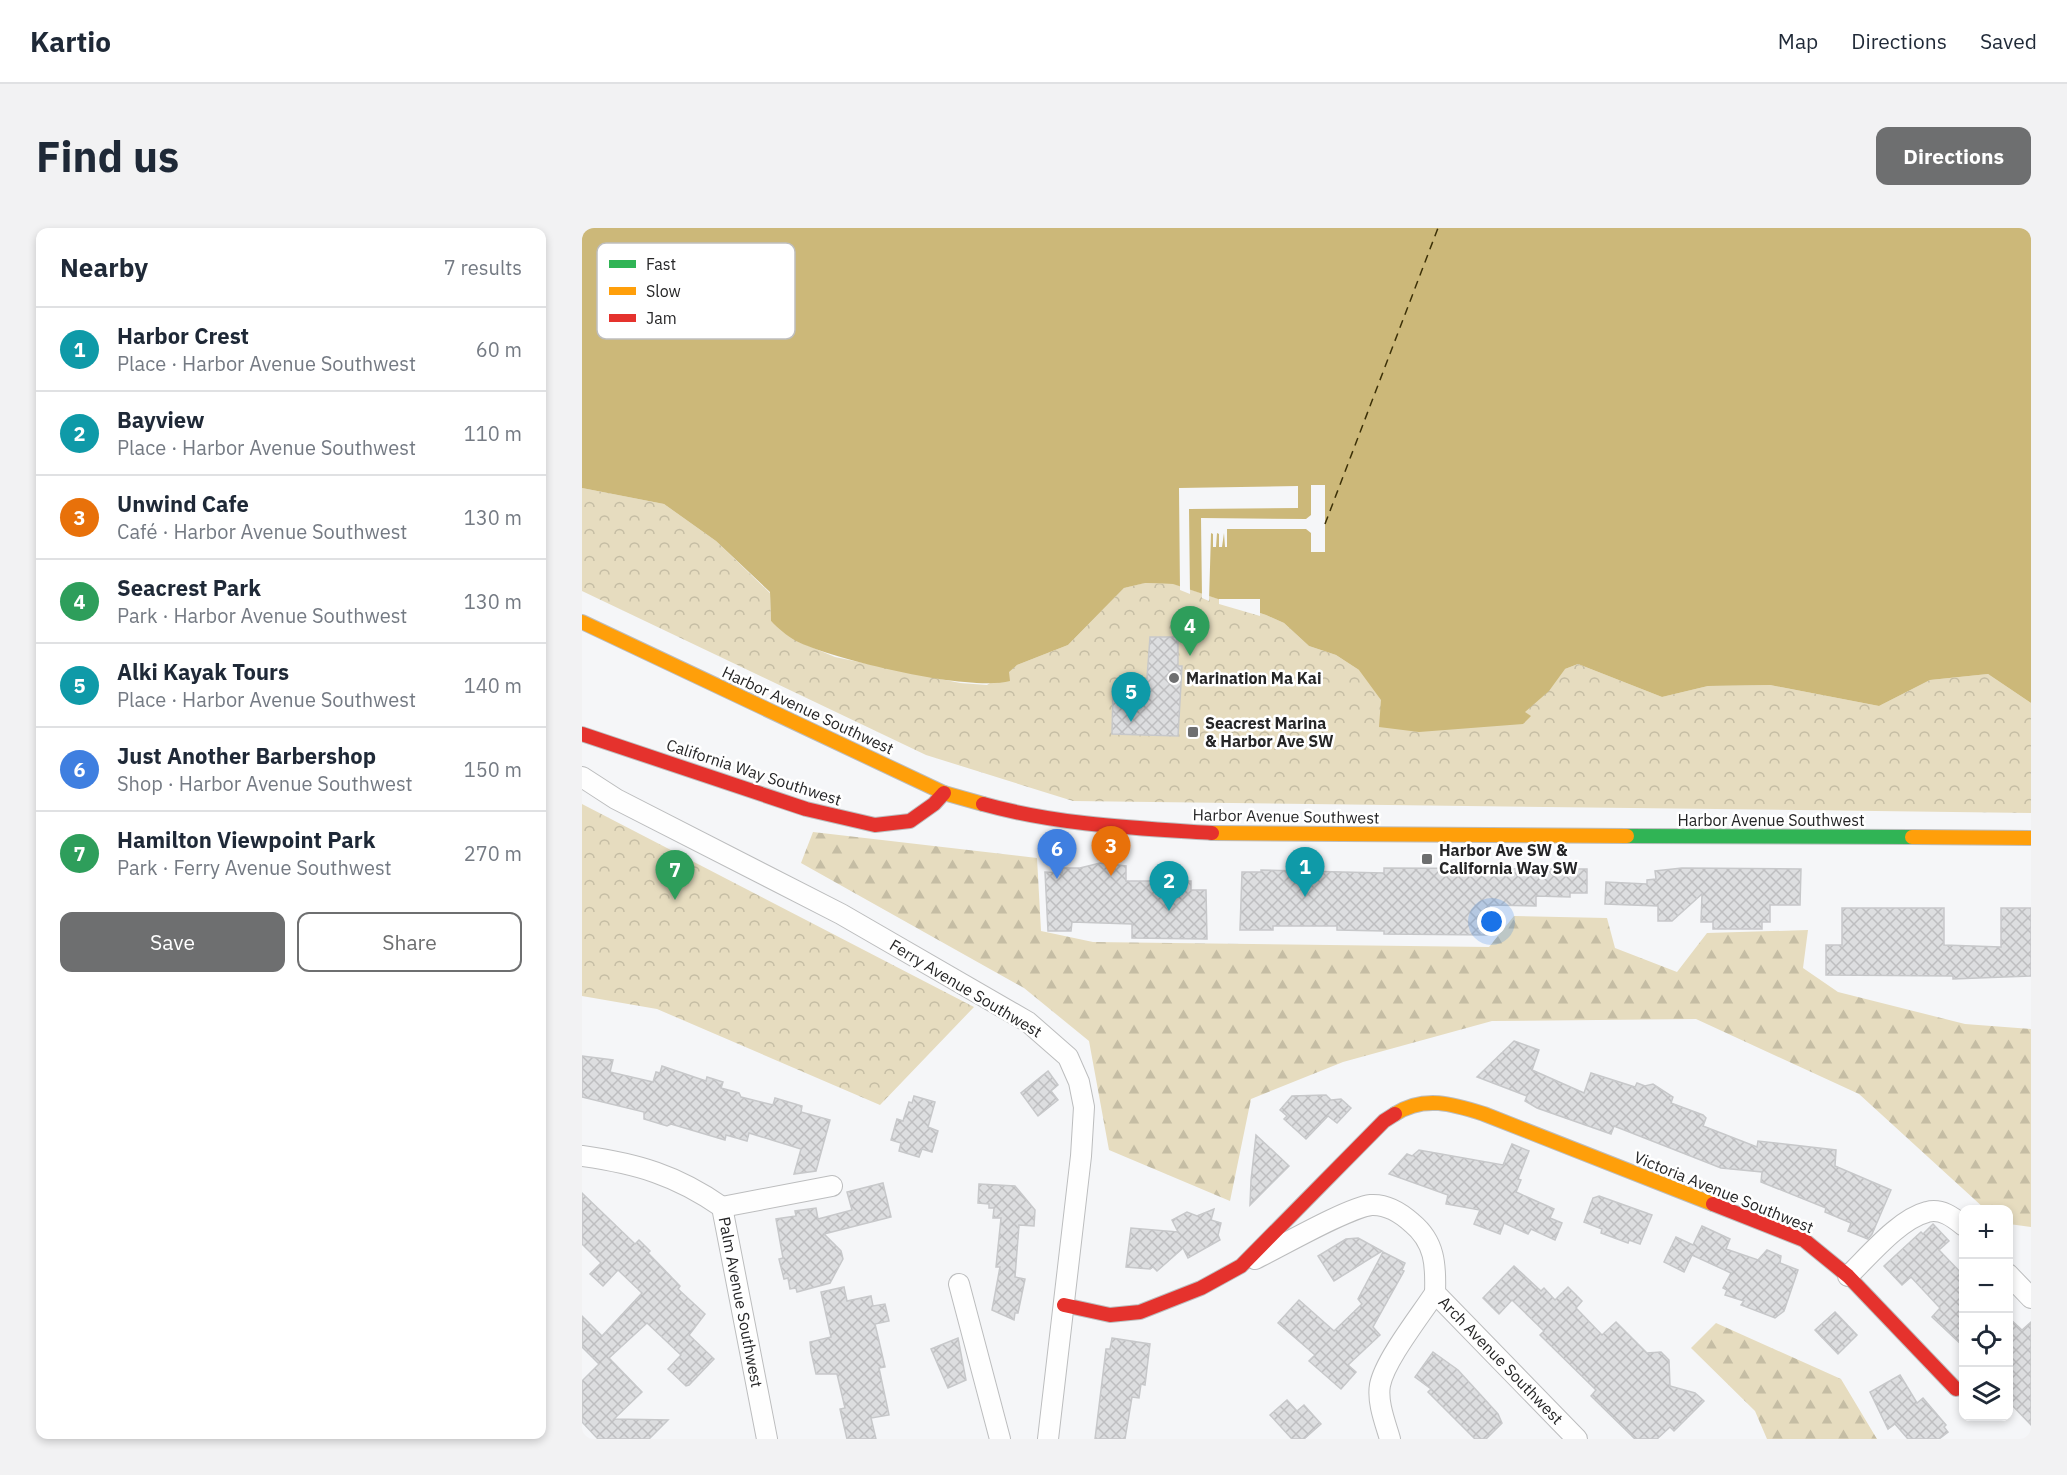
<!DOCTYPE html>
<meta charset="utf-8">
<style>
:root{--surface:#fff;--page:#f2f2f3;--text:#1f2937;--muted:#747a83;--line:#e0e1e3;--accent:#6e6f70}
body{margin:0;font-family:"IBM Plex Sans",sans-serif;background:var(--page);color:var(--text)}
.controls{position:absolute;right:18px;bottom:18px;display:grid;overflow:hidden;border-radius:12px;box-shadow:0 3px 9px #0003}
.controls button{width:54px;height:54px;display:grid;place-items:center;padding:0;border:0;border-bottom:2px solid var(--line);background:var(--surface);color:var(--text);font:30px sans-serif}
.you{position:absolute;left:910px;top:694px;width:21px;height:21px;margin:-15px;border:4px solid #fff;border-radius:50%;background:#1a73e8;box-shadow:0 0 0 9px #1a73e833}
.badge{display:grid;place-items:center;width:39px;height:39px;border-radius:50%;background:var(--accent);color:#fff;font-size:20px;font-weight:700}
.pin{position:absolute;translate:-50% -50px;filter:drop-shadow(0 2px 3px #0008)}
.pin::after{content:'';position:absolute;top:32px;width:21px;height:18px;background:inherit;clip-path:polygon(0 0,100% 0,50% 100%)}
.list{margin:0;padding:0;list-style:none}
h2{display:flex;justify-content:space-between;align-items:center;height:78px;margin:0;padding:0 24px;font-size:26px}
h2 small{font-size:20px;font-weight:400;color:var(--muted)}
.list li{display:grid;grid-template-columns:39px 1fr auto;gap:18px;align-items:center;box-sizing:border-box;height:84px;padding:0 24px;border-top:2px solid var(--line)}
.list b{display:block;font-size:22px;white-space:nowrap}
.list p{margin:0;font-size:20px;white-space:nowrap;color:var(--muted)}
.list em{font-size:20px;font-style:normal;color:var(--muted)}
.actions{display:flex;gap:12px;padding:18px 24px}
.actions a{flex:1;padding:14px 0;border:2px solid var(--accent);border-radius:12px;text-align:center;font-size:21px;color:var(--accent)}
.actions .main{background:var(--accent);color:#fff}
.icon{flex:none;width:33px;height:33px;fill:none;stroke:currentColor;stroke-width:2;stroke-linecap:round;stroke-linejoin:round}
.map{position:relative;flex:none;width:1449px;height:1211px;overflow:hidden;border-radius:12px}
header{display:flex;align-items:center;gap:36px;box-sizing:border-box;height:84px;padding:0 30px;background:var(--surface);border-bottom:2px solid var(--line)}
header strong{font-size:28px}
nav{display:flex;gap:33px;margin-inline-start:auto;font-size:21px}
.intro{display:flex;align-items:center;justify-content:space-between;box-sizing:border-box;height:144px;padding:0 36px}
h1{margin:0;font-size:42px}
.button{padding:15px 27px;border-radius:12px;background:var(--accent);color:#fff;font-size:21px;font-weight:700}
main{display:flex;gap:36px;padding:0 36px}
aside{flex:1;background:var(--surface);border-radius:12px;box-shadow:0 3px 9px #0003}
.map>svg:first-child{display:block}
.forest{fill:url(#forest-firs)}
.park{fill:url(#park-crowns)}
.water{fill:#ccb879}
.pier{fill:#f5f6f8}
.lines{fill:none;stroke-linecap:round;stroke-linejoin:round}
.ferry{stroke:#3d3108;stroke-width:1.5;stroke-dasharray:8 6;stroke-linecap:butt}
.building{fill:url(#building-cross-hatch);stroke:#c7c8ca;stroke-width:1.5}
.street-casing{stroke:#bcbdbe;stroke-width:22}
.fast-casing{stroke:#bcbdbe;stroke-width:16}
.slow-casing{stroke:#bcbdbe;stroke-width:16}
.jam-casing{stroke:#bcbdbe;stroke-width:16}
.street{stroke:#fefefe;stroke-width:20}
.fast{stroke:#30b455;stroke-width:14}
.slow{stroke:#ff9f0a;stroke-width:14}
.jam{stroke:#e5322d;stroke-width:14}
.poi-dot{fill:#6e6f70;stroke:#fff;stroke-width:2}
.labels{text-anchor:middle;stroke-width:5;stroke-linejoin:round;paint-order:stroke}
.poi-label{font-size:16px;font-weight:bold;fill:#262627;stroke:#fff;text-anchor:start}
.street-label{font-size:16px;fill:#262627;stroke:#fff}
.key{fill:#fff;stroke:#bebebe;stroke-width:1.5}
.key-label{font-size:16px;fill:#262627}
</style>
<header>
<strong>Kartio</strong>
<nav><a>Map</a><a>Directions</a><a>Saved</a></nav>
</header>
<div class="intro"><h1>Find us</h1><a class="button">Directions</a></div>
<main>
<aside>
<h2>Nearby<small>7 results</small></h2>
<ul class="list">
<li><span class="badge" style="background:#0f9aa8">1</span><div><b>Harbor Crest</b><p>Place · Harbor Avenue Southwest</p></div><em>60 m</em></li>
<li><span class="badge" style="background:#0f9aa8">2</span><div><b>Bayview</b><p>Place · Harbor Avenue Southwest</p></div><em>110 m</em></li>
<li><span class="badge" style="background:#e8710a">3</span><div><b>Unwind Cafe</b><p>Café · Harbor Avenue Southwest</p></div><em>130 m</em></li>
<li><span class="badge" style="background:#2e9e5b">4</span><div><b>Seacrest Park</b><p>Park · Harbor Avenue Southwest</p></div><em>130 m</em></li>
<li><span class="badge" style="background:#0f9aa8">5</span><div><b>Alki Kayak Tours</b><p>Place · Harbor Avenue Southwest</p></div><em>140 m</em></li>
<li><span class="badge" style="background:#3f7fe0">6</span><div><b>Just Another Barbershop</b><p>Shop · Harbor Avenue Southwest</p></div><em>150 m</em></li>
<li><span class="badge" style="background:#2e9e5b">7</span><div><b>Hamilton Viewpoint Park</b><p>Park · Ferry Avenue Southwest</p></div><em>270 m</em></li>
</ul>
<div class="actions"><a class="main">Save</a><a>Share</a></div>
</aside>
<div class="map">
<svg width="1449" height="1211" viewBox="0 0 1449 1211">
<defs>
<pattern id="forest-firs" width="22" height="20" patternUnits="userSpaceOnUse" patternTransform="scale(1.5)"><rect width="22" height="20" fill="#e6dcbf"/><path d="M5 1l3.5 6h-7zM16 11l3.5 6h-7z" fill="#c5bda4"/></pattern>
<pattern id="park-crowns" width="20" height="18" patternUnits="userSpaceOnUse" patternTransform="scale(1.5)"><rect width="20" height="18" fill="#e6dcbf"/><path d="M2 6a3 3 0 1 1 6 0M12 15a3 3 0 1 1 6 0" fill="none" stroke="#c5bda4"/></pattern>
<pattern id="building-cross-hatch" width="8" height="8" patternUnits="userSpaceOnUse" patternTransform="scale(1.5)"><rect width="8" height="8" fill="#dddee0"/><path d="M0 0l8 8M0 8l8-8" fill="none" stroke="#bebec0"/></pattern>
</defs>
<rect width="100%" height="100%" fill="#f5f6f8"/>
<g class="forest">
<path d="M231,604L455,630L459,703L511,714L907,719L932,688L1025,690L1033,720L1095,744L1125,705L1226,702L1221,740L1256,764L1383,796L1449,801V999L1427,996L1426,982L1403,981L1277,866L1114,791L910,793L761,834L669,871L648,973L527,922L507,813L442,760L219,635Z"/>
<path d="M1134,1095L1259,1151L1295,1211H1185L1173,1183L1109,1120Z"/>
</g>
<g class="park">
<path d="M0,260L82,276L134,313L188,365L189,393L215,413L253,429L378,455L405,457L435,437L486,417L542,360L562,355L592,356L684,387L702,395L727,418L754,427L777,442L983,441L996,436L1080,469L1126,458L1188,457L1297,478L1348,452L1406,446L1449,475V585L491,573L344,527L0,363Z"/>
<path d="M0,576L392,779L298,877L75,781L0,768Z"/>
</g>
<path class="water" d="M0,0H1449V475L1406,446L1348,452L1297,478L1188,457L1126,458L1080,469L996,436L983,441L967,463L943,484L949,488L941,496L837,504L797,499L799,472L777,442L754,427L727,418L702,395L684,387L591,356L563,355L542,360L486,417L435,437L427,444L428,453C387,464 253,432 214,413C204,407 197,401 189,393L188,364L134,313L82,276L0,260Z"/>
<g class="pier">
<path d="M729,257H743V324H729V305L724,301H645V319H643L642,305L640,319H637V306L635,305L634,319H631V306L629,305L627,373L620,370L619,290L724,291L729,287Z"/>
<path d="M716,258V280L607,281L608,366L598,362L597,260Z"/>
<path d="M637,371H678V388L637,376Z"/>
</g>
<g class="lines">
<path class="ferry" d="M743,296L856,0"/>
</g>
<g class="building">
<path d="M568,409H596V438H600L596,508L530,506L531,463L564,464Z"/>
<path d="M518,635L544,638V653H609V662H624L625,711L550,710V696L490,694L489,703H466L463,644L480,645V640H498Z"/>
<path d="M802,640L1005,641V665H988V669L954,668V678L907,677V707L802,706V703L755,702V698H691V702H658L660,644H679V642L802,645Z"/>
<path d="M1100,640L1219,641L1218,677H1188V694H1180V701H1131V694H1119L1120,666L1090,693H1076V678L1023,676L1024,654L1065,656V652L1074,651L1073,643Z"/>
<path d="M1260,680H1362V717L1419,719V680H1449V748L1371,751V748L1244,747V717H1260Z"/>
<path d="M932,813L957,822L950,842L1002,865L1009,845L1053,859L1055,855L1063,858L1071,856L1091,869L1089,875L1121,887L1124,890L1121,898L1175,919L1176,913L1254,922L1253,938L1309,962L1290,1006L1286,1011L1266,1003L1269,995L1243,984L1244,980L1179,954L1180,944L1139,940L1032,898L1029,906L955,880L943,873L945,868L895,849Z"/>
<path d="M0,828L31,832L28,844L71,854L74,844L78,845L80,838L124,853L125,849L141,854L139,860L157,865L159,869L191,877L193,870L220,878L219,884L248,892L234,943L212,946L219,921L167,905L165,913L144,907L143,912L89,896L85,898L62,891V884L0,869Z"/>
<path d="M466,843L476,857L469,863L476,872L456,888L439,865Z"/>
<path d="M744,867L749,872L759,871L769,880L755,895L746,888L724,911L702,891L705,888L698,882L710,868Z"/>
<path d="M332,868L353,874L346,899L356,903L350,924L340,921L337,929L317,923L319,915L309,912L315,891L321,893L327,874L330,875Z"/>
<path d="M674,907L707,938L668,977L669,952Z"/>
<path d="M930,916L947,923L936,951L939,952L934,964L972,981L968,990L980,995L973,1012L949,1001L946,1006L922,995L918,1006L892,996L898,982L864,976L866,967L807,946L825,926L830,928L837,922L921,937Z"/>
<path d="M301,955L309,989L242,1006L259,1023L261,1031L248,1055L215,1064L214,1060L208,1061L206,1050L202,1051L197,1031L201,1030L194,991L214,988L213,983L234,980L236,991L270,982L265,964Z"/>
<path d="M397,956L433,958L453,982L452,998L437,997L433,1049L443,1051L436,1085H433L432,1092L410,1082L418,1039H414L419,990H411L412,980H407V976L396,975Z"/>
<path d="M0,965L53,1016L57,1012L68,1023L66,1025L98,1058L96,1061L123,1086L107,1107L132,1131L107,1157L104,1158L86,1141L99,1127L65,1095L27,1130L60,1164L32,1191L86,1192L67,1211H16L0,1194V1153L17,1136L0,1119V1088L20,1108L60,1065L36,1042L21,1058L8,1046L19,1035L0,1016Z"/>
<path d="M1017,968L1070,987L1058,1016L1047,1012L1046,1015L1019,1005L1020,1001L1002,994L1011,970Z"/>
<path d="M632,981L629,992L639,995L636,1007L638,1012L606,1030L601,1020L575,1043L571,1039L568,1041L544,1039L549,1000L596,1004L590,992L605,984L615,988Z"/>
<path d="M1351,996L1367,1013L1357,1022L1382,1048V1119L1350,1089L1358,1080L1329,1049L1320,1057L1302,1038L1339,1004L1341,1006Z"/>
<path d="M1120,998L1148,1011L1144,1021L1176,1032L1185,1022L1199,1028L1198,1035L1216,1042L1202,1083L1193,1090L1159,1077L1162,1073L1143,1067L1145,1062L1141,1060L1149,1045L1110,1027L1102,1044L1082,1034L1094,1009L1111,1017Z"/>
<path d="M776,1010L800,1023L752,1053L736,1028L764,1011Z"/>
<path d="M801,1024L823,1035L820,1042L822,1043L791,1099L798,1107L766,1137L774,1144L759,1161L727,1133L733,1127L696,1095L717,1072L752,1103L780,1076L776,1071Z"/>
<path d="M932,1038L959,1063L962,1060L973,1072L986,1059L1000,1073L994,1080L1020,1107L1034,1094L1065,1125L1079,1124L1087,1132L1088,1158L1113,1165L1122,1173L1092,1203L1088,1199L1075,1211H1053L1009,1168L1014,1162L958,1107L962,1103L930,1072L917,1086L901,1070Z"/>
<path d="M262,1059L265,1073L289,1068L291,1078L303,1076L307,1093L293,1096L303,1139L297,1140L307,1187L289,1190L294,1211H265L258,1181L263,1180L255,1146H234L229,1124L228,1114L249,1109L239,1064Z"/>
<path d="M1253,1084L1275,1107L1256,1126L1233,1102Z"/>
<path d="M1426,1089L1440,1102L1449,1094V1197L1426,1173Z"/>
<path d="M376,1110L384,1152L366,1160L349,1121Z"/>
<path d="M530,1110L568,1116L563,1157L559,1156L557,1170L550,1169L543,1211H513L524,1121H528Z"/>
<path d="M851,1124L876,1142L916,1186L920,1195L904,1211H893L846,1164L849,1161L833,1149Z"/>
<path d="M1318,1147L1335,1175L1341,1170L1364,1197L1362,1199L1366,1204L1357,1211H1326L1313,1196L1306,1201L1288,1164Z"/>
<path d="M705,1172L715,1183L722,1177L739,1196L722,1211H710L688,1187Z"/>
</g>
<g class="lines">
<defs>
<g id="street">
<path d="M0,549L34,571L259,686L446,794L486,829L497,854L502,879L499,928L466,1211"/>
<path d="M0,928C56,936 94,947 140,979L185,1211"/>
<path d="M140,979L250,958"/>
<path d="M673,1031C698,1019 765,980 789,977C805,976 819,985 830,995C853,1014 854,1037 853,1065L995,1211"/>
<path d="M1426,1046L1449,1070"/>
<path d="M1266,1048C1286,1029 1317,991 1345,984C1359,980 1371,989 1382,998"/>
<path d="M377,1056L418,1211"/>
<path d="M808,1211C803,1194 795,1174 798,1157C803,1132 838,1088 853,1065"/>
</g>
<path id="fast" d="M1045,608L1330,609"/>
<g id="slow">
<path d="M0,394L362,565L401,576"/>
<path d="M630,605L1045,608"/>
<path d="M1330,609L1449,610"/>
<path d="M813,886C842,867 871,876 902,886L1131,976"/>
</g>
<g id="jam">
<path d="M0,506L224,581L293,597L328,593L352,576L362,565"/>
<path d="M401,576C476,597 552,600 630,605"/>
<path d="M1131,976L1222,1012L1266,1048L1374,1161"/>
<path d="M482,1077L528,1087L558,1084L619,1060L659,1038L802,893L813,886"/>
</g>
</defs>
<use href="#street" class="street-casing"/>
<use href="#fast" class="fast-casing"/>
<use href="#slow" class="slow-casing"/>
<use href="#jam" class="jam-casing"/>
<use href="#street" class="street"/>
<use href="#fast" class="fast"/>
<use href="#slow" class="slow"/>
<use href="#jam" class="jam"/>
</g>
<g class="poi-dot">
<circle cx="592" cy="450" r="6"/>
<rect x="605" y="498" width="12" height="12" rx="3"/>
<rect x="839" y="625" width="12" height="12" rx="3"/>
</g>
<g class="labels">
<g class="poi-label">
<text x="604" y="456">Marination Ma Kai</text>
<text x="623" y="501">Seacrest Marina<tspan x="623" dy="18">&amp; Harbor Ave SW</tspan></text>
<text x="857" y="628">Harbor Ave SW &amp;<tspan x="857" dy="18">California Way SW</tspan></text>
</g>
<g class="street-label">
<text transform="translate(226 482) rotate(25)" y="6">Harbor Avenue Southwest</text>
<text transform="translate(172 544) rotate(18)" y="6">California Way Southwest</text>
<text transform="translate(704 588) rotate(1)" y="6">Harbor Avenue Southwest</text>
<text x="1189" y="598">Harbor Avenue Southwest</text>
<text transform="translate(384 760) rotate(31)" y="6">Ferry Avenue Southwest</text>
<text transform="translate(1142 964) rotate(22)" y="6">Victoria Avenue Southwest</text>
<text transform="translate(159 1074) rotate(79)" y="6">Palm Avenue Southwest</text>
<text transform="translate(919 1132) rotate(46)" y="6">Arch Avenue Southwest</text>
</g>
</g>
<rect x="15" y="15" width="198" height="96" rx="9" class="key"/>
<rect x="27" y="32" width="27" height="8" fill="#30b455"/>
<rect x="27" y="59" width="27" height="8" fill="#ff9f0a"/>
<rect x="27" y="86" width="27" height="8" fill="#e5322d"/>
<g class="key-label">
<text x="64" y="42">Fast</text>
<text x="64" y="69">Slow</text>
<text x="64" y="96">Jam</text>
</g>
</svg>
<div class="controls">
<button>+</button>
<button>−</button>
<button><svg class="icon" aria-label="locate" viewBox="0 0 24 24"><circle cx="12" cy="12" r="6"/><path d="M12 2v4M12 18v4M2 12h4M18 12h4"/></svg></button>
<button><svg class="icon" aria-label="layers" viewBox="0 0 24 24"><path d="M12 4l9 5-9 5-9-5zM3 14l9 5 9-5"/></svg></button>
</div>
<div class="you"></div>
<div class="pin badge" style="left:723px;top:669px;background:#0f9aa8">1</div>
<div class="pin badge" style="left:587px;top:683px;background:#0f9aa8">2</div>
<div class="pin badge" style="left:529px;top:648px;background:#e8710a">3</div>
<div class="pin badge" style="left:608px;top:428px;background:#2e9e5b">4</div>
<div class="pin badge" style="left:549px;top:494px;background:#0f9aa8">5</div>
<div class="pin badge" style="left:475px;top:651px;background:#3f7fe0">6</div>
<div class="pin badge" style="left:93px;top:672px;background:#2e9e5b">7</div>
</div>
</main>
